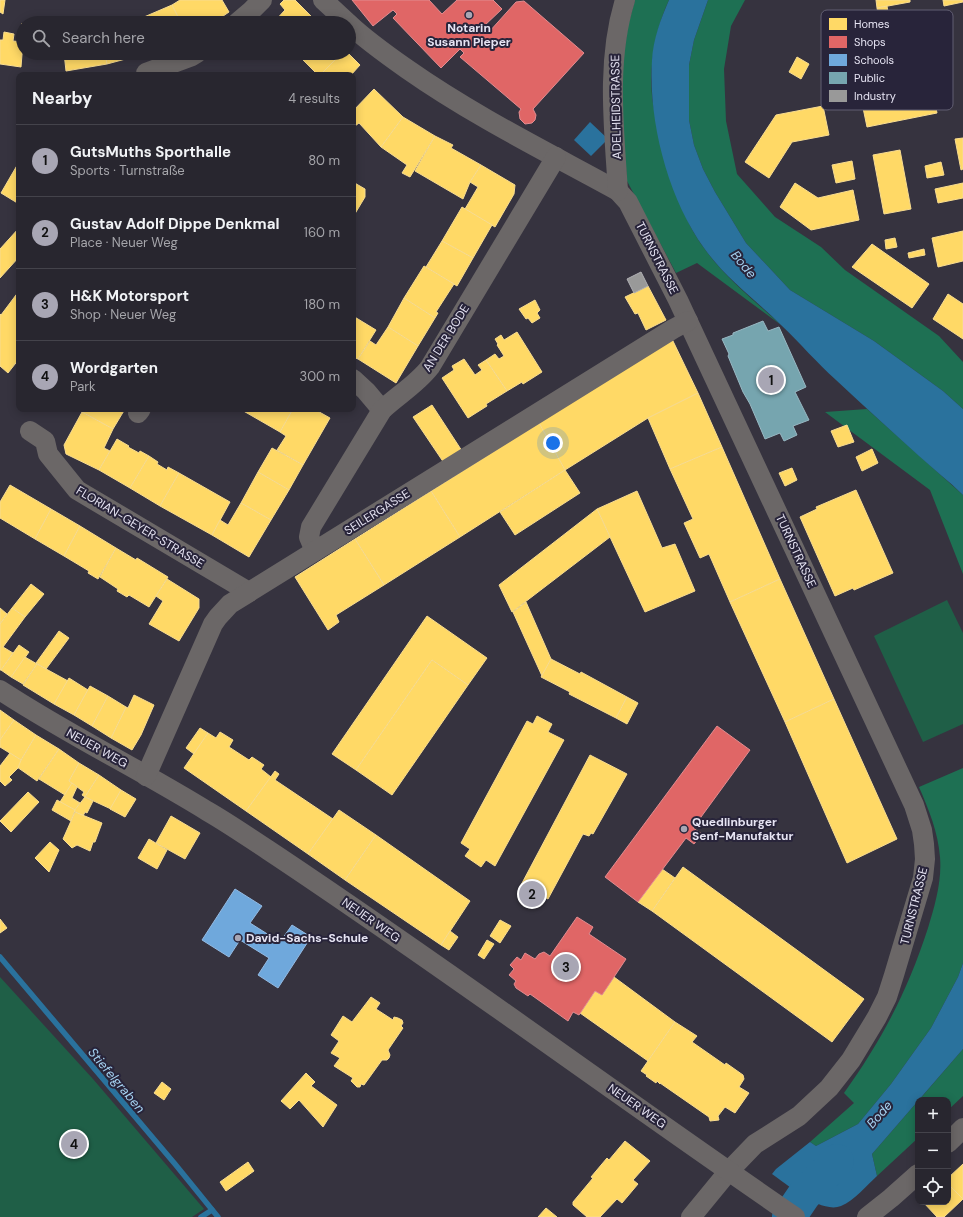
<!DOCTYPE html>
<meta charset="utf-8">
<style>
:root{--surface:#28262f;--page:#302e37;--text:#f1f3f6;--muted:#a5a5aa;--line:#44434b;--accent:#a8a6b4}
body{margin:0;font-family:"DM Sans",sans-serif;background:var(--page);color:var(--text)}
.controls{position:absolute;right:12px;bottom:12px;display:grid;overflow:hidden;border-radius:8px;box-shadow:0 2px 10px #0003}
.controls button{width:36px;height:36px;display:grid;place-items:center;padding:0;border:0;border-bottom:1px solid var(--line);background:var(--surface);color:var(--text);font:20px sans-serif}
.you{position:absolute;left:553px;top:443px;width:14px;height:14px;margin:-10px;border:3px solid #fff;border-radius:50%;background:#1a73e8;box-shadow:0 0 0 6px #1a73e833}
.badge{display:grid;place-items:center;width:26px;height:26px;border-radius:50%;background:var(--accent);color:#111;font-size:13px;font-weight:700}
.pin{position:absolute;translate:-50% -50%;border:2px solid #fff;box-shadow:0 1px 4px #0006}
.list{margin:0;padding:0;list-style:none}
h2{display:flex;justify-content:space-between;align-items:center;height:52px;margin:0;padding:0 16px;font-size:17px}
h2 small{font-size:13px;font-weight:400;color:var(--muted)}
.list li{display:grid;grid-template-columns:26px 1fr auto;gap:12px;align-items:center;box-sizing:border-box;height:72px;padding:0 16px;border-top:1px solid var(--line)}
.list b{display:block;font-size:15px;white-space:nowrap}
.list p{margin:0;font-size:13px;white-space:nowrap;color:var(--muted)}
.list em{font-size:13px;font-style:normal;color:var(--muted)}
.icon{flex:none;width:22px;height:22px;fill:none;stroke:currentColor;stroke-width:2;stroke-linecap:round;stroke-linejoin:round}
.map{position:relative;flex:none;width:963px;height:1217px;overflow:hidden}
.search{position:absolute;background:var(--surface);box-shadow:0 2px 10px #0003;left:16px;top:16px;width:340px;height:44px;display:flex;align-items:center;gap:10px;box-sizing:border-box;padding:0 14px;border-radius:22px;color:var(--muted);font-size:15px}
.panel{position:absolute;background:var(--surface);box-shadow:0 2px 10px #0003;left:16px;top:72px;width:340px;height:340px;border-radius:8px}
.map>svg:first-child{display:block}
.green{fill:#1f5f47}
.forest{fill:#1e7053}
.water{fill:#2a729d}
.homes{fill:#ffd966;stroke:#f8dc90}
.shops{fill:#e06666;stroke:#e28c90}
.schools{fill:#6fa8dc;stroke:#93bae3}
.public{fill:#76a5af;stroke:#98b8c3}
.industry{fill:#999;stroke:#b0b0b4}
.lines{fill:none;stroke-linecap:round;stroke-linejoin:round}
.stream{stroke:#2a729d;stroke-width:5.5}
.river{stroke:#2a729d;stroke-width:34}
.minor{stroke:#6b6767;stroke-width:20}
.poi-dot{fill:#a8a6b4;stroke:#28243a;stroke-width:1.5}
.labels{text-anchor:middle;stroke-width:4;stroke-linejoin:round;paint-order:stroke}
.poi-label{font-size:12px;font-weight:bold;fill:#e6e4f3;stroke:#28243a;text-anchor:start}
.street-label{font-size:12px;fill:#e6e4f3;stroke:#28243a}
.water-label{font-size:13px;font-style:italic;fill:#a5d2f1;stroke:#28243a}
.key{fill:#28243a;stroke:#615e72;stroke-width:1}
.key-label{font-size:11px;fill:#e6e4f3}
</style>
<div class="map">
<svg width="963" height="1217" viewBox="0 0 963 1217">
<rect width="100%" height="100%" fill="#36333f"/>
<g class="green">
<path d="M947,600L963,633V724L923,742L874,636Z"/>
<path d="M0,977L93,1079L204,1209L192,1217H0Z"/>
</g>
<g class="forest">
<path d="M635,0H669C654,32 647,74 654,109C658,127 664,145 668,162C677,194 684,221 704,248C725,278 755,301 781,325L697,263L676,273L627,181L621,106L623,60L628,25Z"/>
<path d="M708,0H745L731,26L724,69L726,121L737,174L775,217L821,247L845,270L939,336L963,362V409L943,391L874,341L790,290L746,243L715,192L703,169L694,145L689,120V65L694,40Z"/>
<path d="M867,409L963,495V574L930,490L825,412Z"/>
<path d="M963,768V963L958,977L931,1028L891,1084L858,1124L816,1146L810,1142L854,1103L844,1093C882,1040 908,990 928,928C935,905 942,881 940,857C938,832 929,810 919,787Z"/>
<path d="M963,1049V1096L948,1110V1100H919Z"/>
<path d="M918,1101V1138L877,1176L872,1154Z"/>
</g>
<g class="water">
<path d="M669,0H708L694,40L689,65V120L694,145L703,169L715,192L746,243L790,290L874,341L943,391L963,409V495C949,481 933,469 919,456C891,431 863,405 836,380C817,363 800,343 781,325C756,300 725,278 704,248C668,198 648,121 652,60C653,40 661,18 669,0Z"/>
<path d="M590,122L608,139L591,156L574,140Z"/>
<path d="M963,963V1049L872,1154L877,1176C866,1186 855,1200 841,1206C821,1214 788,1185 772,1174L776,1169L810,1142L816,1146L858,1124L891,1084L931,1028L958,977Z"/>
</g>
<g class="homes">
<path d="M0,0H5L3,14L0,12Z"/>
<path d="M180,0H222L229,12L213,23H181L172,5Z"/>
<path d="M284,0H295L318,23H273L285,10L280,4Z"/>
<path d="M876,0H910V2L877,8Z"/>
<path d="M943,0H963V2L944,6Z"/>
<path d="M172,5L181,23H138L137,20Z"/>
<path d="M887,6L892,38L883,39L877,8Z"/>
<path d="M22,23L23,24V42H18Z"/>
<path d="M4,32L14,34L13,41L23,42L21,67L0,64V40H3Z"/>
<path d="M64,53H105L107,64L66,71Z"/>
<path d="M105,53H148L107,64Z"/>
<path d="M296,53H342L320,75H318Z"/>
<path d="M342,53H348L360,65L351,75H320Z"/>
<path d="M797,57L809,64L801,79L789,72Z"/>
<path d="M931,84L937,113L867,127L861,98Z"/>
<path d="M374,89L403,117L381,147L359,123L355,126L353,123V111Z"/>
<path d="M823,106L829,135L792,142L769,178L745,162L776,115Z"/>
<path d="M403,117L435,136L410,177L402,173L407,165L381,147Z"/>
<path d="M435,136L453,145L451,148L481,165L470,182L463,199L415,171Z"/>
<path d="M963,138V169L961,170L955,139Z"/>
<path d="M900,150L911,209L884,214L873,155Z"/>
<path d="M852,161L855,179L836,183L832,165Z"/>
<path d="M19,162V204L1,193Z"/>
<path d="M941,162L944,175L927,178L925,166Z"/>
<path d="M481,165L515,185L514,194L495,227L465,209L478,187L470,182Z"/>
<path d="M353,182L365,189V197L353,217Z"/>
<path d="M795,183L818,198L853,190L859,220L811,230L780,207Z"/>
<path d="M963,183V198L938,203L935,189Z"/>
<path d="M462,207L492,225L473,258L442,241Z"/>
<path d="M19,228V257L0,278V249Z"/>
<path d="M963,231V261L938,267L932,238Z"/>
<path d="M895,238L897,247L886,249L885,240Z"/>
<path d="M442,241L473,258L457,286L426,267Z"/>
<path d="M872,244L929,284L912,308L852,267Z"/>
<path d="M924,249L925,255L909,258L908,253Z"/>
<path d="M424,266L454,284L436,312L438,313L435,318L404,298Z"/>
<path d="M648,286L666,320L646,330L638,313L635,314L625,297Z"/>
<path d="M19,291V359L8,373L0,366V314L1,315Z"/>
<path d="M948,294L963,304V339L933,319Z"/>
<path d="M404,298L435,318L418,346L388,327Z"/>
<path d="M535,300L540,310L537,313L540,318L532,323L528,318L526,319L519,309Z"/>
<path d="M353,316L376,330L358,359L353,357Z"/>
<path d="M388,327L418,346L396,383L358,359L370,341L376,345Z"/>
<path d="M517,332L542,372L523,384L522,382L507,391L486,360L495,354L499,359L504,356L497,345L498,344L495,339L501,335L504,340Z"/>
<path d="M672,339L698,393L648,418L565,470L539,423Z"/>
<path d="M464,359L475,375L482,370L478,365L486,360L507,391L486,404L487,406L468,418L442,378L454,370L452,366Z"/>
<path d="M698,393L722,447L670,469L648,418Z"/>
<path d="M432,405L462,451L444,463L413,417Z"/>
<path d="M84,409H125L113,429L82,412Z"/>
<path d="M240,409H293L280,432Z"/>
<path d="M293,409H314L330,418L303,465L277,450L286,436L280,432Z"/>
<path d="M82,412L113,429L104,448L110,451L99,470L66,454L64,445Z"/>
<path d="M539,423L565,470L460,537L431,491Z"/>
<path d="M847,425L854,442L838,447L831,431Z"/>
<path d="M117,439L129,446L128,447L139,453L140,451L149,456L130,488L99,470Z"/>
<path d="M722,447L780,579L730,602L709,554L700,558L684,523L693,519L670,469Z"/>
<path d="M272,448L303,465L289,490L258,472Z"/>
<path d="M872,449L878,463L862,471L856,457Z"/>
<path d="M149,456L158,462L157,464L167,470L168,467L179,473L160,506L130,488Z"/>
<path d="M792,468L797,480L785,486L779,473Z"/>
<path d="M565,470L580,493L515,535L500,512Z"/>
<path d="M258,472L289,490L271,520L241,503Z"/>
<path d="M179,473L230,502L212,535L160,506Z"/>
<path d="M10,485L51,509L35,539L0,518V502Z"/>
<path d="M856,490L893,573L854,590L853,588L835,596L800,517L817,509L816,507Z"/>
<path d="M431,491L460,537L384,585L355,539Z"/>
<path d="M637,491L662,548L675,544L695,591L645,612L597,509Z"/>
<path d="M241,503L271,520L249,557L212,535L220,520L228,525Z"/>
<path d="M51,509L80,526L64,556L35,539Z"/>
<path d="M597,509L610,537L512,612L499,585Z"/>
<path d="M80,526L116,548L98,579L88,573L89,571L64,556Z"/>
<path d="M355,539L384,585L336,615L339,622L328,630L295,577Z"/>
<path d="M116,548L136,560L137,558L168,577L149,607L129,595L127,597L117,591L118,589L100,577Z"/>
<path d="M167,579L199,599V608L179,641L149,624L163,601L156,596Z"/>
<path d="M780,579L834,699L785,722L730,602Z"/>
<path d="M31,584L44,594L25,617L12,608Z"/>
<path d="M526,602L551,659L542,676L513,612Z"/>
<path d="M0,608L7,614L0,624Z"/>
<path d="M12,608L25,617L3,647L13,653L1,670H0V624Z"/>
<path d="M427,616L487,658L468,685L432,660L356,770L332,754Z"/>
<path d="M59,631L69,638L46,669L36,663Z"/>
<path d="M19,645L29,652L11,677L1,670Z"/>
<path d="M25,657L37,664L23,684L11,677Z"/>
<path d="M551,659L580,674L581,672L627,697L616,718L569,694L570,692L541,677Z"/>
<path d="M432,660L468,685L392,795L356,770Z"/>
<path d="M37,664L68,681L54,704L23,685Z"/>
<path d="M69,678L88,690L74,715L54,704Z"/>
<path d="M90,686L108,696L92,726L74,715Z"/>
<path d="M134,695L154,705L141,735L132,750L111,738L126,707L128,708Z"/>
<path d="M108,696L126,707L111,738L92,726Z"/>
<path d="M627,697L638,703L627,724L616,718Z"/>
<path d="M834,699L897,839L847,863L785,722Z"/>
<path d="M0,710L14,720L0,740Z"/>
<path d="M537,716L552,724L548,732L564,740L495,866L486,860L481,867L465,856L470,849L461,843L527,721L533,724Z"/>
<path d="M14,720L36,735L21,760L0,747V740Z"/>
<path d="M200,728L208,733L194,754L186,748Z"/>
<path d="M220,732L233,740L229,747L249,760L252,757L264,765L261,769L271,777L246,811L184,768L208,733L216,738Z"/>
<path d="M36,735L59,749L37,781L17,767Z"/>
<path d="M59,749L79,763L69,781L72,783L65,795L39,779Z"/>
<path d="M10,753L21,760L18,768L9,777L12,780L5,786L0,781V766Z"/>
<path d="M590,755L627,774L593,834L591,833L589,836L583,834L548,899L521,885Z"/>
<path d="M79,763L99,775L85,797L82,795L84,792L69,781Z"/>
<path d="M275,771L279,774L275,780L333,819L308,854L246,811Z"/>
<path d="M99,775L121,790L111,809L85,797Z"/>
<path d="M72,783L77,787L72,798L80,803L75,810L60,802Z"/>
<path d="M121,790L136,799L125,817L110,809Z"/>
<path d="M28,792L39,802L11,832L0,821Z"/>
<path d="M85,797L93,801L87,813L85,812L83,816L74,811Z"/>
<path d="M57,800L75,810L71,821L52,810Z"/>
<path d="M339,810L376,835L345,880L308,854Z"/>
<path d="M75,812L102,823L95,842H93L90,851L77,845L72,848L63,839Z"/>
<path d="M171,816L200,833L185,859L156,843Z"/>
<path d="M376,835L470,901L441,945L345,880Z"/>
<path d="M149,839L167,850L157,869L138,858Z"/>
<path d="M50,842L59,850L49,872L35,858Z"/>
<path d="M683,867L864,999L832,1042L652,911Z"/>
<path d="M662,869L675,878L652,911L638,902Z"/>
<path d="M0,919L7,928L0,933Z"/>
<path d="M500,920L511,926L500,943L490,936Z"/>
<path d="M450,931L458,937L449,950L441,945Z"/>
<path d="M487,940L494,944L484,959L478,955Z"/>
<path d="M614,977L675,1022L648,1061L580,1013L595,991L602,995Z"/>
<path d="M371,997L380,1003L376,1009L393,1020L394,1017L398,1018L402,1020L403,1023L401,1026L403,1028L388,1050L390,1055L389,1058L387,1060H382L364,1085L361,1084L360,1087H357L351,1081L353,1078L334,1066L340,1058L331,1053L339,1041L331,1035L343,1016L352,1022Z"/>
<path d="M675,1022L697,1036L692,1042L725,1065L726,1063L743,1075L744,1079L739,1087L749,1093L735,1113L725,1107L718,1116L719,1120L710,1121L709,1117L660,1083V1084L657,1081L656,1083L646,1076L647,1075L641,1071Z"/>
<path d="M306,1073L315,1082L311,1086L337,1105L323,1127L299,1100L290,1109L281,1101Z"/>
<path d="M162,1082L171,1089L164,1100L154,1093Z"/>
<path d="M625,1141L650,1161L633,1180L638,1184L622,1203L617,1199L600,1217H587L573,1205V1202L593,1178L591,1177L607,1158L609,1160Z"/>
<path d="M248,1162L254,1171L226,1191L220,1182Z"/>
<path d="M963,1164V1199L948,1184V1178Z"/>
<path d="M948,1184L963,1199L944,1217H937L923,1202H948Z"/>
<path d="M546,1208L557,1217H538Z"/>
</g>
<g class="shops">
<path d="M352,0H429L442,14L457,0H493L502,9L483,27L489,32L516,2L524,1L584,53L533,109L536,115L535,120L532,123L525,124L520,119L519,112L521,109L460,57L464,53L460,49L441,68L393,18L397,14L393,10L373,26Z"/>
<path d="M717,726L750,750L693,828L702,834L694,844L686,838L638,902L605,877Z"/>
<path d="M577,917L593,927L589,934L626,959L602,995L595,991L579,1015L573,1012L568,1021L530,994L528,996L516,988L514,984L516,981L509,975L514,969L510,965L517,957L521,960L525,953L535,959L539,954L544,952L550,956Z"/>
</g>
<path class="schools" d="M235,889L262,906L250,923L280,942L292,925L311,937L278,988L258,975L269,958L240,940L229,957L202,940Z"/>
<path class="public" d="M763,321L768,331L779,327L806,387L795,392L809,420L793,426L797,435L784,441L780,433L765,439L750,404L743,392L728,356L729,354L722,339L733,335V333Z"/>
<path class="industry" d="M641,272L648,286L634,293L627,279Z"/>
<g class="lines">
<g class="stream">
<path d="M0,957L175,1164L218,1217"/>
<path d="M201,1217L212,1210"/>
</g>
<path class="river" d="M789,1217L804,1195L837,1161"/>
<g class="minor">
<path d="M323,0L348,23"/>
<path d="M237,23L250,12L262,0"/>
<path d="M349,24C367,41 387,55 407,69C474,116 547,152 618,191L628,202L678,300L914,805L922,830L924,844L925,859L923,878L894,975L887,997L877,1017L851,1060L829,1088L799,1116L755,1144L728,1172L691,1217"/>
<path d="M147,75L146,73L192,56L197,53"/>
<path d="M618,191C614,128 606,61 625,0"/>
<path d="M353,379L366,391L382,410"/>
<path d="M138,413L141,409"/>
<path d="M30,431L45,441L48,454L77,490L249,592"/>
<path d="M315,551L309,537L311,527L382,410C398,395 417,384 430,367L556,157"/>
<path d="M0,690C67,734 139,769 207,811C228,823 248,837 268,850C446,968 618,1096 795,1217"/>
<path d="M146,776L213,624L218,617L230,604L673,329L688,321"/>
<path d="M948,1143L963,1128"/>
<path d="M867,1217L891,1198L918,1174"/>
</g>
</g>
<g class="poi-dot">
<circle cx="469" cy="15" r="4"/>
<circle cx="684" cy="829" r="4"/>
<circle cx="238" cy="938" r="4"/>
</g>
<g class="labels">
<g class="poi-label">
<text x="469" y="32" text-anchor="middle">Notarin<tspan x="469" dy="14">Susann Pieper</tspan></text>
<text x="692" y="826">Quedlinburger<tspan x="692" dy="14">Senf-Manufaktur</tspan></text>
<text x="246" y="942">David-Sachs-Schule</text>
</g>
<g class="street-label">
<text transform="translate(616 107) rotate(-91)" y="4">ADELHEIDSTRASSE</text>
<text transform="translate(657 258) rotate(63)" y="4">TURNSTRASSE</text>
<text transform="translate(446 338) rotate(-58)" y="4">AN DER BODE</text>
<text transform="translate(377 512) rotate(-32)" y="4">SEILERGASSE</text>
<text transform="translate(140 527) rotate(31)" y="4">FLORIAN-GEYER-STRASSE</text>
<text transform="translate(796 551) rotate(65)" y="4">TURNSTRASSE</text>
<text transform="translate(97 748) rotate(29)" y="4">NEUER WEG</text>
<text transform="translate(914 906) rotate(-76)" y="4">TURNSTRASSE</text>
<text transform="translate(371 920) rotate(35)" y="4">NEUER WEG</text>
<text transform="translate(637 1106) rotate(35)" y="4">NEUER WEG</text>
</g>
<g class="water-label">
<text transform="translate(744 264) rotate(50)" y="5">Bode</text>
<text transform="translate(117 1080) rotate(50)" y="5">Stiefelgraben</text>
<text transform="translate(879 1114) rotate(-49)" y="5">Bode</text>
</g>
</g>
<rect x="821" y="10" width="132" height="100" rx="6" class="key"/>
<rect x="829" y="18" width="18" height="12" fill="#ffd966"/>
<rect x="829" y="36" width="18" height="12" fill="#e06666"/>
<rect x="829" y="54" width="18" height="12" fill="#6fa8dc"/>
<rect x="829" y="72" width="18" height="12" fill="#76a5af"/>
<rect x="829" y="90" width="18" height="12" fill="#999"/>
<g class="key-label">
<text x="854" y="28">Homes</text>
<text x="854" y="46">Shops</text>
<text x="854" y="64">Schools</text>
<text x="854" y="82">Public</text>
<text x="854" y="100">Industry</text>
</g>
</svg>
<div class="controls">
<button>+</button>
<button>−</button>
<button><svg class="icon" aria-label="locate" viewBox="0 0 24 24"><circle cx="12" cy="12" r="6"/><path d="M12 2v4M12 18v4M2 12h4M18 12h4"/></svg></button>
</div>
<div class="you"></div>
<div class="pin badge" style="left:771px;top:380px">1</div>
<div class="pin badge" style="left:532px;top:894px">2</div>
<div class="pin badge" style="left:566px;top:967px">3</div>
<div class="pin badge" style="left:74px;top:1144px">4</div>
<div class="search"><svg class="icon" aria-label="search" viewBox="0 0 24 24"><circle cx="10" cy="10" r="6"/><path d="M15 15l6 6"/></svg>Search here</div>
<section class="panel">
<h2>Nearby<small>4 results</small></h2>
<ul class="list">
<li><span class="badge">1</span><div><b>GutsMuths Sporthalle</b><p>Sports · Turnstraße</p></div><em>80 m</em></li>
<li><span class="badge">2</span><div><b>Gustav Adolf Dippe Denkmal</b><p>Place · Neuer Weg</p></div><em>160 m</em></li>
<li><span class="badge">3</span><div><b>H&amp;K Motorsport</b><p>Shop · Neuer Weg</p></div><em>180 m</em></li>
<li><span class="badge">4</span><div><b>Wordgarten</b><p>Park</p></div><em>300 m</em></li>
</ul>
</section>
</div>
